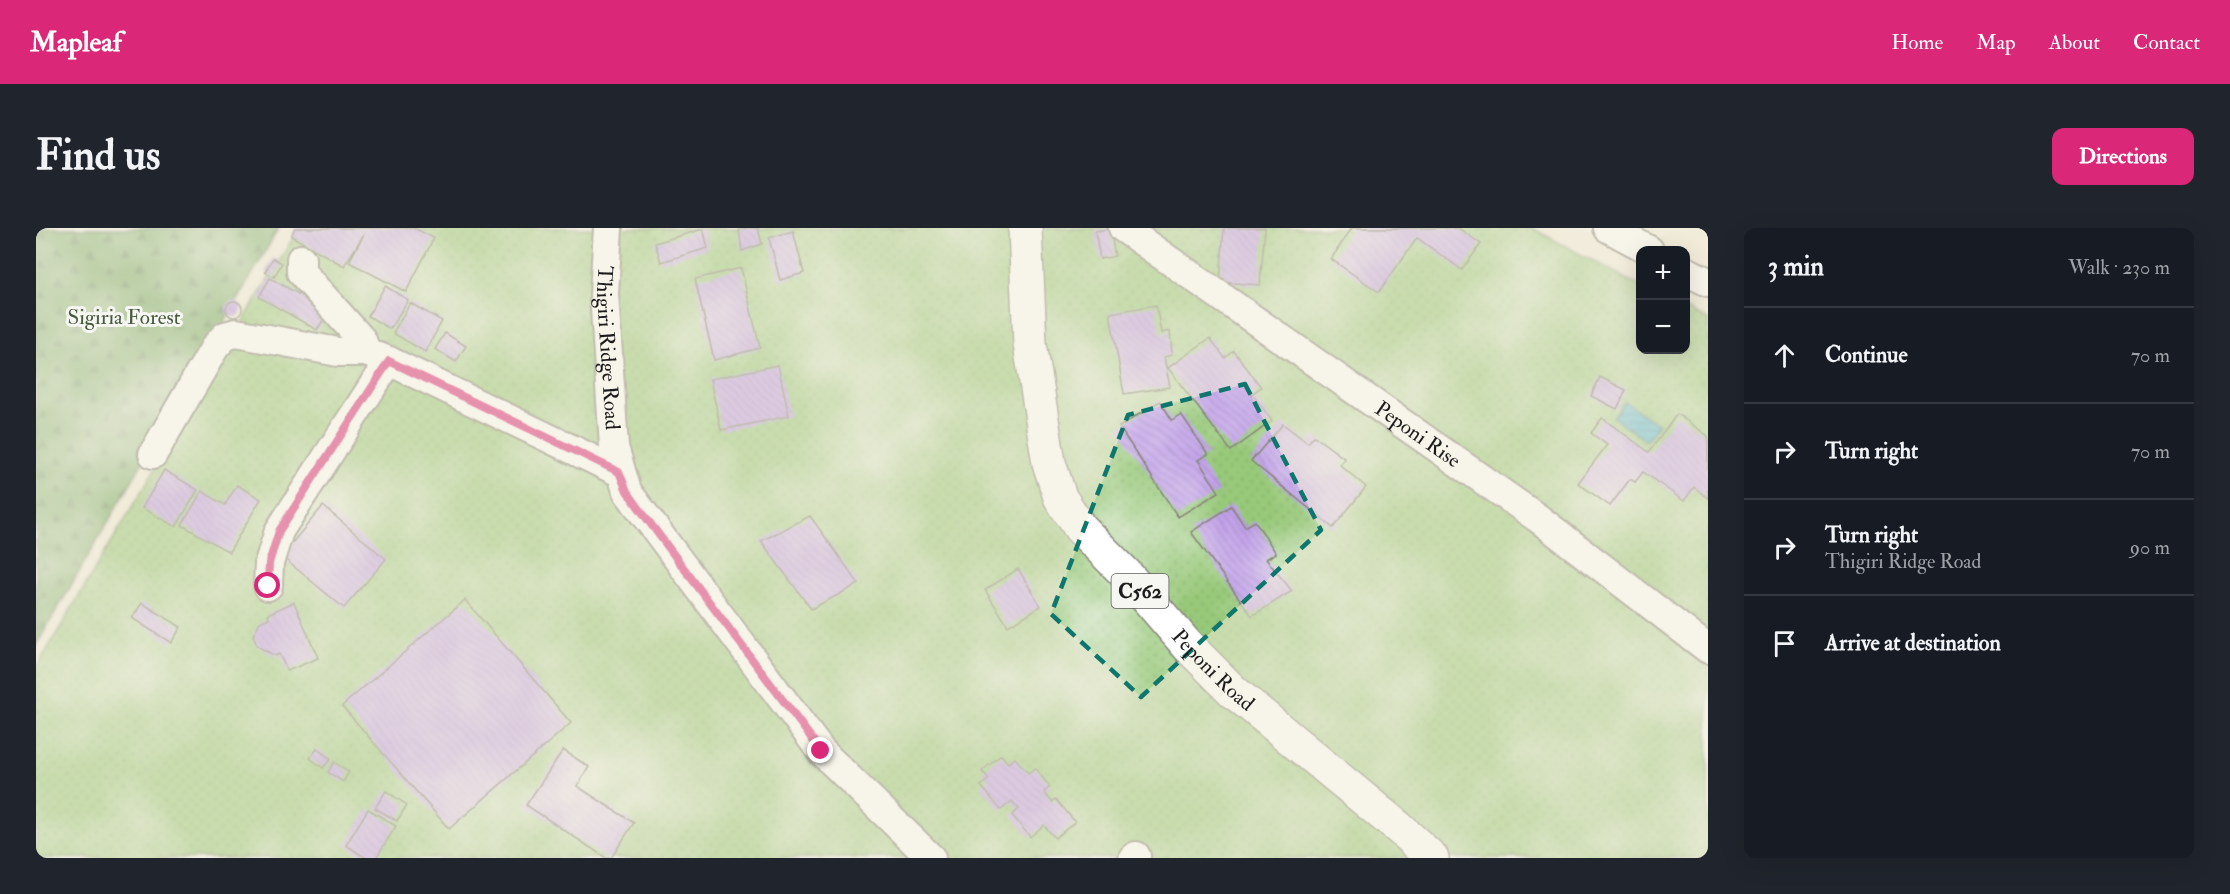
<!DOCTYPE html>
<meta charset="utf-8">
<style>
:root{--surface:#171b24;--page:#20242c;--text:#f1f3f6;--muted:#9ea1a6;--line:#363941;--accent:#db2777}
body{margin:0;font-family:"IM FELL Double Pica",serif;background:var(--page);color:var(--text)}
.controls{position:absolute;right:18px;top:18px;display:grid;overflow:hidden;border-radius:12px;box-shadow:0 6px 24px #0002}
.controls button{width:54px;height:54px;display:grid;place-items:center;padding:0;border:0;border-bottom:2px solid var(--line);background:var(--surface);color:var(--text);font:30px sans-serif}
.stop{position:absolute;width:18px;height:18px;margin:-14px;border:4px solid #db2777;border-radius:50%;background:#fff}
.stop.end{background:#db2777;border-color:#fff;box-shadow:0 2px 6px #0008}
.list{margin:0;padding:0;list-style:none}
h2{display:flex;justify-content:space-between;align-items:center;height:78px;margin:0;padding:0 24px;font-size:26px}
h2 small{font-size:20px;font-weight:400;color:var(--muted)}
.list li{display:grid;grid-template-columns:39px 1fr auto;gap:18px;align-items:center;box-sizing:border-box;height:96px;padding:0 24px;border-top:2px solid var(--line)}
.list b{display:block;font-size:22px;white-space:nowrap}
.list p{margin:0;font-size:20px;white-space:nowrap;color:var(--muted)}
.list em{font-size:20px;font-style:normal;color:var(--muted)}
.icon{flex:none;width:33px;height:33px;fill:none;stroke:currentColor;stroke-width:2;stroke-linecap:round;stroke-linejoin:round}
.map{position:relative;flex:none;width:1672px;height:630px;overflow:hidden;border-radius:12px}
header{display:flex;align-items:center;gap:36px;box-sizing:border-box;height:84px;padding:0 30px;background:var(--accent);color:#fff}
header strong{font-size:28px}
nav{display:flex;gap:33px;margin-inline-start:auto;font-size:21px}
.intro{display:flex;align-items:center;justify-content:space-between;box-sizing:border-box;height:144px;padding:0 36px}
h1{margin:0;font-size:42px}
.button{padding:15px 27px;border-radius:12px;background:var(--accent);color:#fff;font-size:21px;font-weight:700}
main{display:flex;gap:36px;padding:0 36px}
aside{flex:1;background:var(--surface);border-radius:12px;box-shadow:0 6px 24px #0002}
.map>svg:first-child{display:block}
.forest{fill:url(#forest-firs);stroke:#4b6442;stroke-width:1.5}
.garden{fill:url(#garden-dots);stroke:#5a724a;stroke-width:1.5}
.water{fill:url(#water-rules);stroke:#386a77;stroke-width:1.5}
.building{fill:url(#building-back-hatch)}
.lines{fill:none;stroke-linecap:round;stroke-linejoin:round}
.minor-casing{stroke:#86847a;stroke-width:32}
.major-casing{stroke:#86847a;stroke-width:36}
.minor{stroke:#fff;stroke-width:28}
.major{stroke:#fff;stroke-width:33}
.route{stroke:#db2777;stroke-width:8}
.marked{fill:none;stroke:#0f766e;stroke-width:4.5;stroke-dasharray:12 8;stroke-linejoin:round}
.labels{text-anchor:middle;stroke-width:6;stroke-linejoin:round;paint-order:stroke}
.shield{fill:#f6f6f2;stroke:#5d5d5c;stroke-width:1.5}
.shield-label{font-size:20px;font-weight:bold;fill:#1c1c1c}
.park-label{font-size:21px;fill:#47593d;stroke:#f6f6f2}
.street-label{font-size:21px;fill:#1c1c1c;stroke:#f6f6f2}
</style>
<header>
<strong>Mapleaf</strong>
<nav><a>Home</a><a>Map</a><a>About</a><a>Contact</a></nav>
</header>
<div class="intro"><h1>Find us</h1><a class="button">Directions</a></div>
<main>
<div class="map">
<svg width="1672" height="630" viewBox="0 0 1672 630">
<defs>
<pattern id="forest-firs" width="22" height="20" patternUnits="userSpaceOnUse" patternTransform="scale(1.5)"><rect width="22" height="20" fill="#7aad69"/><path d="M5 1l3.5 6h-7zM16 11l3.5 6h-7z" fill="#638c56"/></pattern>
<pattern id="garden-dots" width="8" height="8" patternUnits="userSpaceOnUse" patternTransform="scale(1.5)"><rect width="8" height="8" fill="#98c979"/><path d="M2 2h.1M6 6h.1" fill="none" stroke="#82ac68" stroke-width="1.8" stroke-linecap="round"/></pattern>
<pattern id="water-rules" width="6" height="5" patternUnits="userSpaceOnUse" patternTransform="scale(1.5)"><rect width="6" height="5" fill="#54b7d2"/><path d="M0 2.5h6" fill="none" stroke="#4594aa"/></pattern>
<pattern id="building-back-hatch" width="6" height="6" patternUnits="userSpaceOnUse" patternTransform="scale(1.5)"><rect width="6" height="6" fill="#c2a1ea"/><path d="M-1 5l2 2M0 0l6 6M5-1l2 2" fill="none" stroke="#a68ac8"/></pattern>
</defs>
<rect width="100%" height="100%" fill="#f6f6f2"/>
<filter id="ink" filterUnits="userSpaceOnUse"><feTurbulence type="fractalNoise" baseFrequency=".0167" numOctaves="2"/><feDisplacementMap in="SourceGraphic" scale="12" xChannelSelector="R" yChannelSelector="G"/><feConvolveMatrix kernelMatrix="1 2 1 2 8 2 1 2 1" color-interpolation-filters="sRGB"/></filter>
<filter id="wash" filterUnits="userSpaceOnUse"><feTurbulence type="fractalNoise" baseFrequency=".008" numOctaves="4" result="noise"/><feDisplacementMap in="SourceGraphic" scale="24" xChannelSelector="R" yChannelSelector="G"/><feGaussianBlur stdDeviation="1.35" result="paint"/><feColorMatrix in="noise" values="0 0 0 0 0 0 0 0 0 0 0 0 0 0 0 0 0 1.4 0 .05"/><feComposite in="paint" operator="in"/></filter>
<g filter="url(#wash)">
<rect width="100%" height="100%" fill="#f1ebd8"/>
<path class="forest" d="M0,0H243L0,418Z"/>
<path class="garden" d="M263,0H1496L1604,58V122H1650V81L1672,92V630H0V440Z"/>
<path class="water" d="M1589,174L1622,197L1610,213L1577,189Z"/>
<g id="blocks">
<g class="building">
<path d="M259,0H378L398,10L370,64L313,34L328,6L308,38L255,8Z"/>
<path d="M711,0H722L726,16L706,23L703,2Z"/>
<path d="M1188,0H1229L1224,57L1184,54Z"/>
<path d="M1316,0H1422L1445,16L1426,42L1381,10L1343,64L1295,31Z"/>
<path d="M667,1L672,20L625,34L619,15Z"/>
<path d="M1074,1L1079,28L1064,31L1059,3Z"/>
<path d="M757,3L768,45L744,52L733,10Z"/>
<path d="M237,30L246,35L238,49L229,44Z"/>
<path d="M705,40L724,120L678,132L659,51Z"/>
<path d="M234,50L293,83L281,102L223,69Z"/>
<path d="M349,58L372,72L354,101L332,88Z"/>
<circle cx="198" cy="81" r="8"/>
<path d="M374,75L406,93L389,124L357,105Z"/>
<path d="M1120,77L1125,105L1134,103L1136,127L1128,129L1134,159L1088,166L1074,85Z"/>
<path d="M409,105L430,118L420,134L399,121Z"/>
<path d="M1174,110L1189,130L1198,123L1225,159L1216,166L1236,193L1195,223L1132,140Z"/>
<path d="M742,137L753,188L685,202L674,151Z"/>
<path d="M1564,149L1590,162L1581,181L1555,168Z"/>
<path d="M1124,173L1136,192L1145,186L1172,226L1162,232L1183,264L1142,289L1083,199Z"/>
<path d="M1641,186L1672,208V270L1658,259L1648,273L1607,244L1599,254L1594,251L1574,278L1542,255L1571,217L1555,205L1566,190L1613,224Z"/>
<path d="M1247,196L1272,215L1278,208L1309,231L1304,237L1330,259L1297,300L1215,233Z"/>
<path d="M128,242L162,262L140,299L106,280Z"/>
<path d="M201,257L225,271L193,324L146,297L166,263L189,277Z"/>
<path d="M287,278L350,331L308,380L245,328Z"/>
<path d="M1195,278L1209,299L1219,293L1240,325L1230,331L1256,363L1216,388L1155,304Z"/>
<path d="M774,288L823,356L775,381L725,313Z"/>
<path d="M982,341L1005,378L972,398L949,362Z"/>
<path d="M429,372L535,495L413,601L306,478Z"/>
<path d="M258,374L282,430L251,443L243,426L239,428L221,418L217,407L224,394L233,390L232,386Z"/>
<path d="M106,375L145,399L135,415L96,390Z"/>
<path d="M281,521L295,531L287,540L274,530Z"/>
<path d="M527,522L553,539L541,558L598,595L575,630H570L490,577Z"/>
<path d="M965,527L972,535L979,530L992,545L999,540L1014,559L1008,564L1016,574L1020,571L1039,594L1019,610L1008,597L994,609L976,587L983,581L976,573L965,582L945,558L953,551L946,543Z"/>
<path d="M298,534L313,544L307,554L292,544Z"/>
<path d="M350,563L371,577L361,593L339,580Z"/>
<path d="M332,581L360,598L340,630H330L310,617Z"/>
</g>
</g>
</g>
<g filter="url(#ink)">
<use href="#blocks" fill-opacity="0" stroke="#86847a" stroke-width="1.5"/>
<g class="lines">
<defs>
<g id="minor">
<path id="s1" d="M572,0L568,66L578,219L591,263L785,523L895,630"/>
<path id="s2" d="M1087,0L1503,291L1672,421"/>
<path d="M1572,0L1613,22"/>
<path d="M265,31V44L326,112L330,124"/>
<path d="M1650,43L1672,54"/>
<path d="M117,226L179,119L189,108L200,105L302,124H330L353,133L583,244"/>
<path d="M232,358L233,335L243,303L353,133"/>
<path d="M1097,630L1100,628"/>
</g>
<g id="major">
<path id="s3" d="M989,0L994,116L1013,235L1024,269L1044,300L1090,346L1152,418L1197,463L1363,600L1396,630"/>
</g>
</defs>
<use href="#minor" class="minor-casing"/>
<use href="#major" class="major-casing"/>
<use href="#minor" class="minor"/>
<use href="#major" class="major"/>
</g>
</g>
<g class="lines" filter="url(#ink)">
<path class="route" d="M232,358L233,335L243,303L353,133L583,244L591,263L611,291L785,523"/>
</g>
<path d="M0 0H1672V630H0ZM1209,156L1285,302L1105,469L1015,386L1092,187Z" fill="#f1ebd8" fill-opacity=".55" fill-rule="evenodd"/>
<path class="marked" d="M1209,156L1285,302L1105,469L1015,386L1092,187Z"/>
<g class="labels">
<rect class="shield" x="1075.5" y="346" width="57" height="34" rx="4.5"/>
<g class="shield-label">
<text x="1104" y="370">C562</text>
</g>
<g class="park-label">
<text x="88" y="96">Sigiria Forest</text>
</g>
<g class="street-label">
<text dy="7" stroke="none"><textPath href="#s1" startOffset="120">Thigiri Ridge Road</textPath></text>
<text dy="7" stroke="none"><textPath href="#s2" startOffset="360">Peponi Rise</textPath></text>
<text dy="7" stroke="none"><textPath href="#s3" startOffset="504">Peponi Road</textPath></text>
</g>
</g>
</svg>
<div class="controls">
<button>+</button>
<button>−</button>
</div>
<div class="stop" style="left:232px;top:358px"></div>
<div class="stop end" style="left:785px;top:523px"></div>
</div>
<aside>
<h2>3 min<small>Walk · 230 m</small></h2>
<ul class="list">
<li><svg class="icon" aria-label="ahead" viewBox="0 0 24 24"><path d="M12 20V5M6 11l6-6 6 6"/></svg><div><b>Continue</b></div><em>70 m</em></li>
<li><svg class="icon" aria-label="right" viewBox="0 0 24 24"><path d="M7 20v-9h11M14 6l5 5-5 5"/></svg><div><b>Turn right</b></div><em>70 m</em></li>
<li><svg class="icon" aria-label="right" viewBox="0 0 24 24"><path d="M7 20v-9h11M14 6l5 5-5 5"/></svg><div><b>Turn right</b><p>Thigiri Ridge Road</p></div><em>90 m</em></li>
<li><svg class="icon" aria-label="arrive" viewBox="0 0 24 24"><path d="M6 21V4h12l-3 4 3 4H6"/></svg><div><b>Arrive at destination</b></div></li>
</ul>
</aside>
</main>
